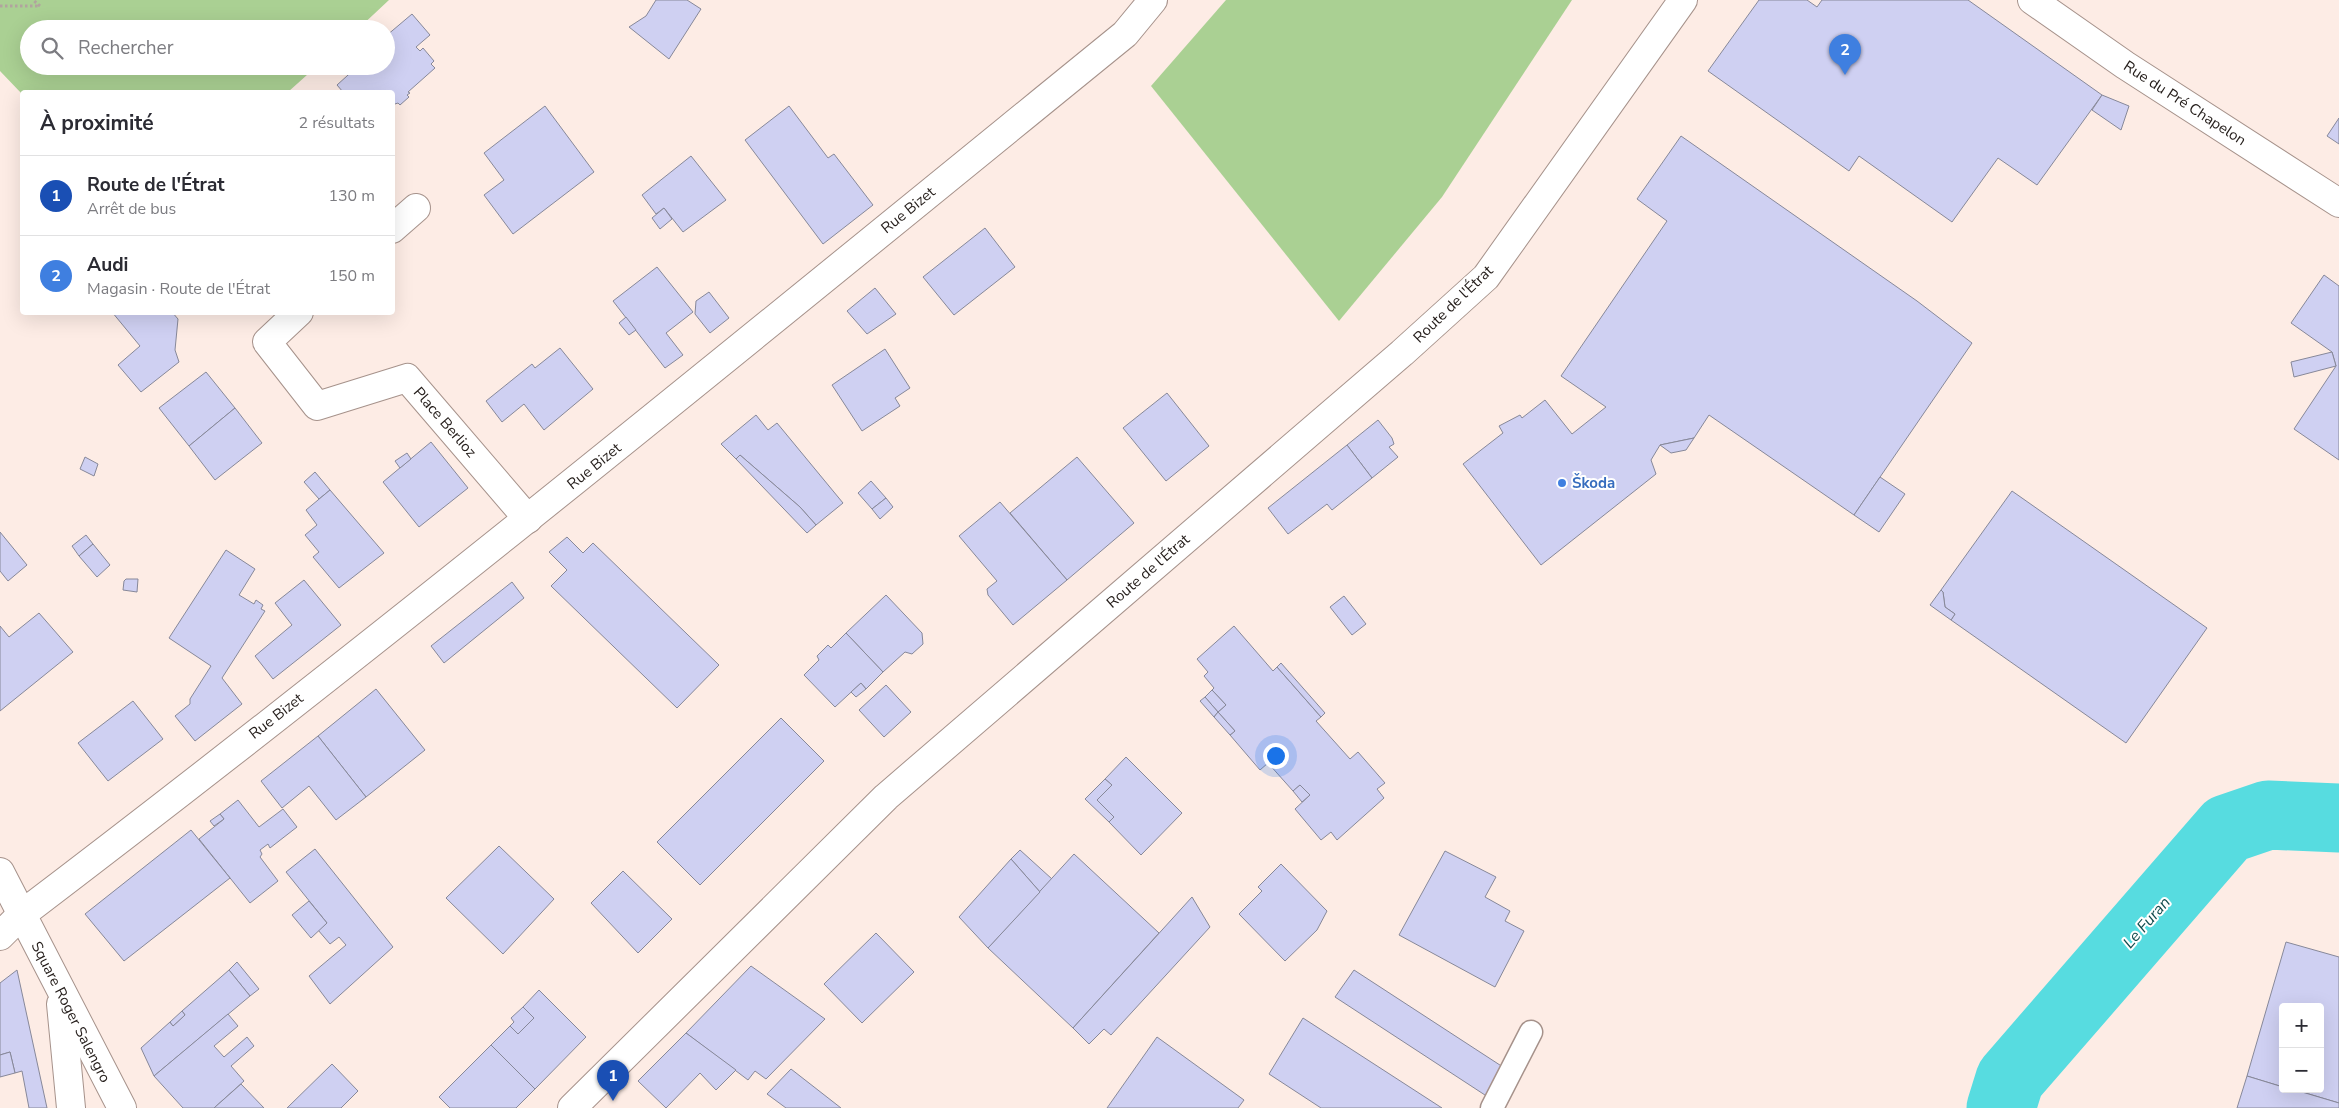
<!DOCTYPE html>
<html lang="fr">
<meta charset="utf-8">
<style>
:root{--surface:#fff;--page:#f2f2f3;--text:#2b2b33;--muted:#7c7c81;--line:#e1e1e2;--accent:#43872b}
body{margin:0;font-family:"Nunito Sans",sans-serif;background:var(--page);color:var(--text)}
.controls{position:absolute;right:15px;bottom:15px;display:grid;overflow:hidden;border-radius:5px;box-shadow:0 5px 20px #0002}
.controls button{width:45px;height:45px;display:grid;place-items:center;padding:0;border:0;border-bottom:1px solid var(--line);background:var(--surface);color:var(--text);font:25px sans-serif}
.you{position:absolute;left:1275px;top:755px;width:18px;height:18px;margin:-12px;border:4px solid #fff;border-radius:50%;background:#1a73e8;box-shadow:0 0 0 8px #1a73e833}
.badge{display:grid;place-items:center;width:32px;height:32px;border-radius:50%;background:var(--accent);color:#fff;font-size:16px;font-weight:700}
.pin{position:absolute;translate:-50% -41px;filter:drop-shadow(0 1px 2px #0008)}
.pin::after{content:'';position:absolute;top:26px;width:18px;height:15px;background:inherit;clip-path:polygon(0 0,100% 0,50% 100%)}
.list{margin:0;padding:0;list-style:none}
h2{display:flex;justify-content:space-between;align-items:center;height:65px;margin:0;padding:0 20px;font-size:21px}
h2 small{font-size:16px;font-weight:400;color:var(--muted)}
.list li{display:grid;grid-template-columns:32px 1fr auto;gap:15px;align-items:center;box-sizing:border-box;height:80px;padding:0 20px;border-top:1px solid var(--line)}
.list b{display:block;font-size:19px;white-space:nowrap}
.list p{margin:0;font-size:16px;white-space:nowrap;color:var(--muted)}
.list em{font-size:16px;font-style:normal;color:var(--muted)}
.icon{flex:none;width:28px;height:28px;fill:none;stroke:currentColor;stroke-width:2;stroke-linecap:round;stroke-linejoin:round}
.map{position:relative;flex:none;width:2339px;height:1108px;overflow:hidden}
.search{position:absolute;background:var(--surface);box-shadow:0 5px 20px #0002;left:20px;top:20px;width:375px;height:55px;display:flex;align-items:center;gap:12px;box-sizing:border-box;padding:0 18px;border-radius:28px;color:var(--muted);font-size:19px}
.panel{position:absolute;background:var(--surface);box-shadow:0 5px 20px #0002;left:20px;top:90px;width:375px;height:225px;border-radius:5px}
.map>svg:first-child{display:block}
.green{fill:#aad093}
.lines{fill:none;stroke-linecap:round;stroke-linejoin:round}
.river{stroke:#57dce0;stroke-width:69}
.building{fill:#cfd0f2;stroke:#878899}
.lane-casing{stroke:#a6928b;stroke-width:25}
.street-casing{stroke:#a6928b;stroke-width:30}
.secondary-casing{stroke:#a6928b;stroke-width:30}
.path{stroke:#b1a49e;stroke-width:3;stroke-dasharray:2.5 2.5;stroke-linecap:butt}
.lane{stroke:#fff;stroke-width:22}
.street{stroke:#fff;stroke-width:28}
.secondary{stroke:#fff;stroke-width:28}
.shop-dot{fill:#3f7fe0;stroke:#fff;stroke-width:2}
.labels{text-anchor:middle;stroke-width:4;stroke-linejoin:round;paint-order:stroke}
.street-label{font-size:15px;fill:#231c19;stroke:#fff}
.shop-label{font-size:15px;font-weight:bold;fill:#366cbe;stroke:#fff;text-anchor:start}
.water-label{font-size:16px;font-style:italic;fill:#124d4f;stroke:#fff}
</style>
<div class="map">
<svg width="2339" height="1108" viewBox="0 0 2339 1108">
<rect width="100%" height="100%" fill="#fdece5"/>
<g class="green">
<path d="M0,0H389L358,29H29V66H317L288,92L22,94L0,71Z"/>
<path d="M1226,0H1572L1442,197L1339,321L1151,86Z"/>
</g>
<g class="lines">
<path class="river" d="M2001,1108L2010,1079L2227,829L2268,815L2339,818"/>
</g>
<g class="building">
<path d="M656,0H687L701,9L669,59L629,27L646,16Z"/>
<path d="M1759,0H1807L1817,7L1822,0H1968L2102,95L2037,185L1998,158L1952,222L1859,156L1849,171L1708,71Z"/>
<path d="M412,14L430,35L416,47L420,51L423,48L434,61L431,64L435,68L408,92L410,93L407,95L409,97L400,105L398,103L392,105V92H343L337,85L358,66H386V36Z"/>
<path d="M2102,95L2129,106L2121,130L2092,110Z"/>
<path d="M545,106L594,172L513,234L484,195L504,180L484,153Z"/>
<path d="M789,106L828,158L834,154L873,205L823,244L745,140Z"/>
<path d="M2339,118V144L2327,136Z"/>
<path d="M1681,136L1917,301L1972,343L1854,515L1709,415L1694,438L1660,445L1651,460L1656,474L1541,565L1463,464L1503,433L1499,426L1520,415L1522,418L1545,400L1572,434L1606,407L1561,376L1667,221L1637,199Z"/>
<path d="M691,156L726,200L683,232L664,208L656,214L642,195Z"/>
<path d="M664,208L672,219L660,229L652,218Z"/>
<path d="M985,228L1015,267L954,315L923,277Z"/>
<path d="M657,267L693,312L666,333L683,355L665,368L613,301Z"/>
<path d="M2324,275L2339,286V460L2294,429L2336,366L2332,352L2291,323Z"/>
<path d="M875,288L896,314L867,334L847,311Z"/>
<path d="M709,292L729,318L710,333L695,314L696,301Z"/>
<path d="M112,312H172L178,319L175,350L179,362L141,392L118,365L140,346Z"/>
<path d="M626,317L636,330L629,335L619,323Z"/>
<path d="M560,348L593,389L544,430L524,404L502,422L486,401L532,364L535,368Z"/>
<path d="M885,349L910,388L895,398L900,406L862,431L832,385Z"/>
<path d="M2332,352L2336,366L2294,377L2291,362Z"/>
<path d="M206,372L235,408L189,446L159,408Z"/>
<path d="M1167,393L1209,446L1166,481L1123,428Z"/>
<path d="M235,408L262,443L215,480L189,446Z"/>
<path d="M756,415L768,430L777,423L843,503L816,525L800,507L740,455L736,459L721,444Z"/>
<path d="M1378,420L1392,438L1394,444L1389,447L1398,457L1372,478L1347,445Z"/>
<path d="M1694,438L1686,450L1671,453L1660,445Z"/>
<path d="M431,442L468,488L419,527L383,482Z"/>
<path d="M1347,445L1372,478L1332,510L1327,504L1288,534L1268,508Z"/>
<path d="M407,453L411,459L400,468L395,461Z"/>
<path d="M740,455L800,507L816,525L807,533L736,459Z"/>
<path d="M85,457L98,464L94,476L80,469Z"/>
<path d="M1077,457L1134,523L1067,580L1010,513Z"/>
<path d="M315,472L330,490L319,499L304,482Z"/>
<path d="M1880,477L1905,494L1879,532L1854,515Z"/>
<path d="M871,481L886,498L872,509L858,493Z"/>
<path d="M330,490L384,553L339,588L313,557L319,552L305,535L317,525L306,510Z"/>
<path d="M2012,491L2207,628L2126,743L1951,620L1955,614L1945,607L1943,592L1941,590Z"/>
<path d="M886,498L893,507L880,519L872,509Z"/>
<path d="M1000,502L1067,580L1013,625L988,595L987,589L997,581L959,536Z"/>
<path d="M0,532L27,565L8,581L0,571Z"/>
<path d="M86,535L93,544L79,556L72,546Z"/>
<path d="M567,537L583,553L593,543L719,665L677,708L551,586L567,570L549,552Z"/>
<path d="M93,544L110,565L97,577L79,556Z"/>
<path d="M226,550L255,569L239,595L254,604L256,600L263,605L261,609L265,611L222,678L242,704L195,741L175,716L190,704V699L211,666L169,638Z"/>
<path d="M126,579H138L137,592L123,590L124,581Z"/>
<path d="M304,580L341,625L273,679L255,656L292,625L275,603Z"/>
<path d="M512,582L524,598L444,663L431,646Z"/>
<path d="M1941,590L1943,592L1945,607L1955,614L1951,620L1930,605Z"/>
<path d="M886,595L922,633L923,644L912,654L905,652L883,672L846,633Z"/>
<path d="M1344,596L1366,624L1352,635L1330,607Z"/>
<path d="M39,613L73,652L0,711V626L9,637Z"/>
<path d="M1234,626L1273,671L1277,667L1321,717L1316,721L1350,759L1358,752L1385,783L1377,789L1384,798L1337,840L1331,832L1321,840L1295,809L1310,795L1300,785L1293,791L1268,763L1260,770L1230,735L1235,731L1218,712L1226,705L1212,690L1214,688L1204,676L1208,672L1197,659Z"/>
<path d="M846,633L883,672L866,689L861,683L835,707L804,675L819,660L817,656L828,645L831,648Z"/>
<path d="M1281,663L1325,713L1321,717L1277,667Z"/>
<path d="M861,683L866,689L856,697L851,692Z"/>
<path d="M886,685L911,712L884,737L859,710Z"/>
<path d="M376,689L425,750L366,797L318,736Z"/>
<path d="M1212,690L1226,705L1218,712L1205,697Z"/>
<path d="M1205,697L1218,712L1214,717L1200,701Z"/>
<path d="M133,701L163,739L108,781L78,743Z"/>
<path d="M1218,712L1235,731L1230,735L1214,717Z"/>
<path d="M781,718L824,761L700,885L657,842Z"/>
<path d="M318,736L366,797L336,820L309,786L282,808L261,781Z"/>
<path d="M1126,757L1182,813L1141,855L1109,822L1114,817L1097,800L1112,785L1105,779Z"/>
<path d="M1105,779L1112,785L1097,800L1114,817L1109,822L1085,799Z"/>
<path d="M1300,785L1310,795L1302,802L1293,791Z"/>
<path d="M238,800L259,827L283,809L297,827L270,848L268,844L260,850L262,854L260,857L278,881L250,903L199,839L224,819L220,814Z"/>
<path d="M220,814L224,819L214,826L210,821Z"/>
<path d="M191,830L230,878L124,961L85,914Z"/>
<path d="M499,846L554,899L503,954L446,898Z"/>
<path d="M315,849L393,947L330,1004L309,976L346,945L339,937L330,944L318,930L327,923L286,872Z"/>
<path d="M1020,850L1052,879L1040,892L1011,859Z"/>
<path d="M1445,851L1496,877L1485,897L1510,911L1505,921L1524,931L1495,987L1399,935Z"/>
<path d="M1074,854L1159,933L1073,1028L988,948Z"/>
<path d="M1011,859L1040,892L988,948L959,917Z"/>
<path d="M1281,864L1327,911L1317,930L1285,961L1239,914L1262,891L1258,887Z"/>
<path d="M623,871L672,919L638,953L591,903Z"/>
<path d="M1192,897L1210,927L1111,1035L1104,1029L1089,1044L1073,1028Z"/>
<path d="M309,901L327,923L311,938L292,915Z"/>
<path d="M876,933L914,972L862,1023L824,984Z"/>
<path d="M2286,942L2339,957V1103L2292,1089H2320V1007H2283V1087L2247,1076Z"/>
<path d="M237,962L259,989L250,996L229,970Z"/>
<path d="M751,966L825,1019L766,1079L755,1071L748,1080L686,1033Z"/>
<path d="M17,970L47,1108H29L22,1071L15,1073L10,1052L0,1055V983Z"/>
<path d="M229,970L250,996L154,1076L141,1048L170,1022L173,1026L185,1015L182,1011Z"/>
<path d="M1354,970L1506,1069L1488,1097L1335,997Z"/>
<path d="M539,990L586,1037L535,1089L491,1045L510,1026L518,1034L534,1018L523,1007Z"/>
<path d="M523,1007L534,1018L518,1034L510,1026L514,1022L511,1018Z"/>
<path d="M182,1011L185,1015L173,1026L170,1022Z"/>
<path d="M228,1014L238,1026L214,1046L224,1057L247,1037L254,1046L231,1066L244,1081L214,1108H183L154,1076Z"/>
<path d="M1303,1018L1442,1108H1321L1269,1074Z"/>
<path d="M686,1033L736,1070L716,1090L700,1073L666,1108L638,1081Z"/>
<path d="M1157,1037L1244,1100L1238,1108H1107Z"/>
<path d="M491,1045L535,1089L516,1108H450L439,1097Z"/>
<path d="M10,1052L15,1073L0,1077V1055Z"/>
<path d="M332,1064L358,1091L341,1108H287Z"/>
<path d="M791,1069L841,1108H786L767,1094Z"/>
<path d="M2247,1076L2283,1087V1089H2292L2339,1103V1108H2237Z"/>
<path d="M241,1084L264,1108H214Z"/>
</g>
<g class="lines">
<defs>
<path id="lane" d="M1492,1108L1531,1032"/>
<g id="street">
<path d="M2032,0L2125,65L2339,203"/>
<path d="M392,229L416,208"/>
<path d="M299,312L267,342L317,406L407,378L528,519"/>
<path d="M0,872L122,1108"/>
<path d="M0,936L21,915C396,630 760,331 1125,34L1153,0"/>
<path d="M61,1004L71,1108"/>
</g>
<path id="secondary" d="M572,1108L886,797L1402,353L1486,277L1683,0"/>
</defs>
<use href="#lane" class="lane-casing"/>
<use href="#street" class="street-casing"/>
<use href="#secondary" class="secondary-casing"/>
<path class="path" d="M0,6H40L33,0"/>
<use href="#lane" class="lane"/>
<use href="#street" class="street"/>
<use href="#secondary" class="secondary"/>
</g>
<circle class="shop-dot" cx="1562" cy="483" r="5"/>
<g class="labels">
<g class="street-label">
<text transform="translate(2185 103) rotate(33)" y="5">Rue du Pré Chapelon</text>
<text transform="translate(908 210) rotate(-39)" y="5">Rue Bizet</text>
<text transform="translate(1453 304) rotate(-44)" y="5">Route de l'Étrat</text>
<text transform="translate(445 422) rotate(49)" y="5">Place Berlioz</text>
<text transform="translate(594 466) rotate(-39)" y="5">Rue Bizet</text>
<text transform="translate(1148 571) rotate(-41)" y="5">Route de l'Étrat</text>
<text transform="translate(276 716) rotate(-38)" y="5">Rue Bizet</text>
<text transform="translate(71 1012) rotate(63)" y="5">Square Roger Salengro</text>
</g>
<g class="shop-label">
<text x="1572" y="488">Škoda</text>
</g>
<g class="water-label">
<text transform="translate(2146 922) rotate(-49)" y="6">Le Furan</text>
</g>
</g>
</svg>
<div class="controls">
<button>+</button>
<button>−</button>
</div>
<div class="you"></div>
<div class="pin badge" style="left:613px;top:1101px;background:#1a4fb4">1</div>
<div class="pin badge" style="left:1845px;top:75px;background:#3f7fe0">2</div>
<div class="search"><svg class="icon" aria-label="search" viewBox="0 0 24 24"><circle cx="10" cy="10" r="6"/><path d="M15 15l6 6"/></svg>Rechercher</div>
<section class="panel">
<h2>À proximité<small>2 résultats</small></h2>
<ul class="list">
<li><span class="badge" style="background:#1a4fb4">1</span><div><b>Route de l'Étrat</b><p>Arrêt de bus</p></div><em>130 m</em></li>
<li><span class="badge" style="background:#3f7fe0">2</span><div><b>Audi</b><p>Magasin · Route de l'Étrat</p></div><em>150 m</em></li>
</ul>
</section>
</div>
